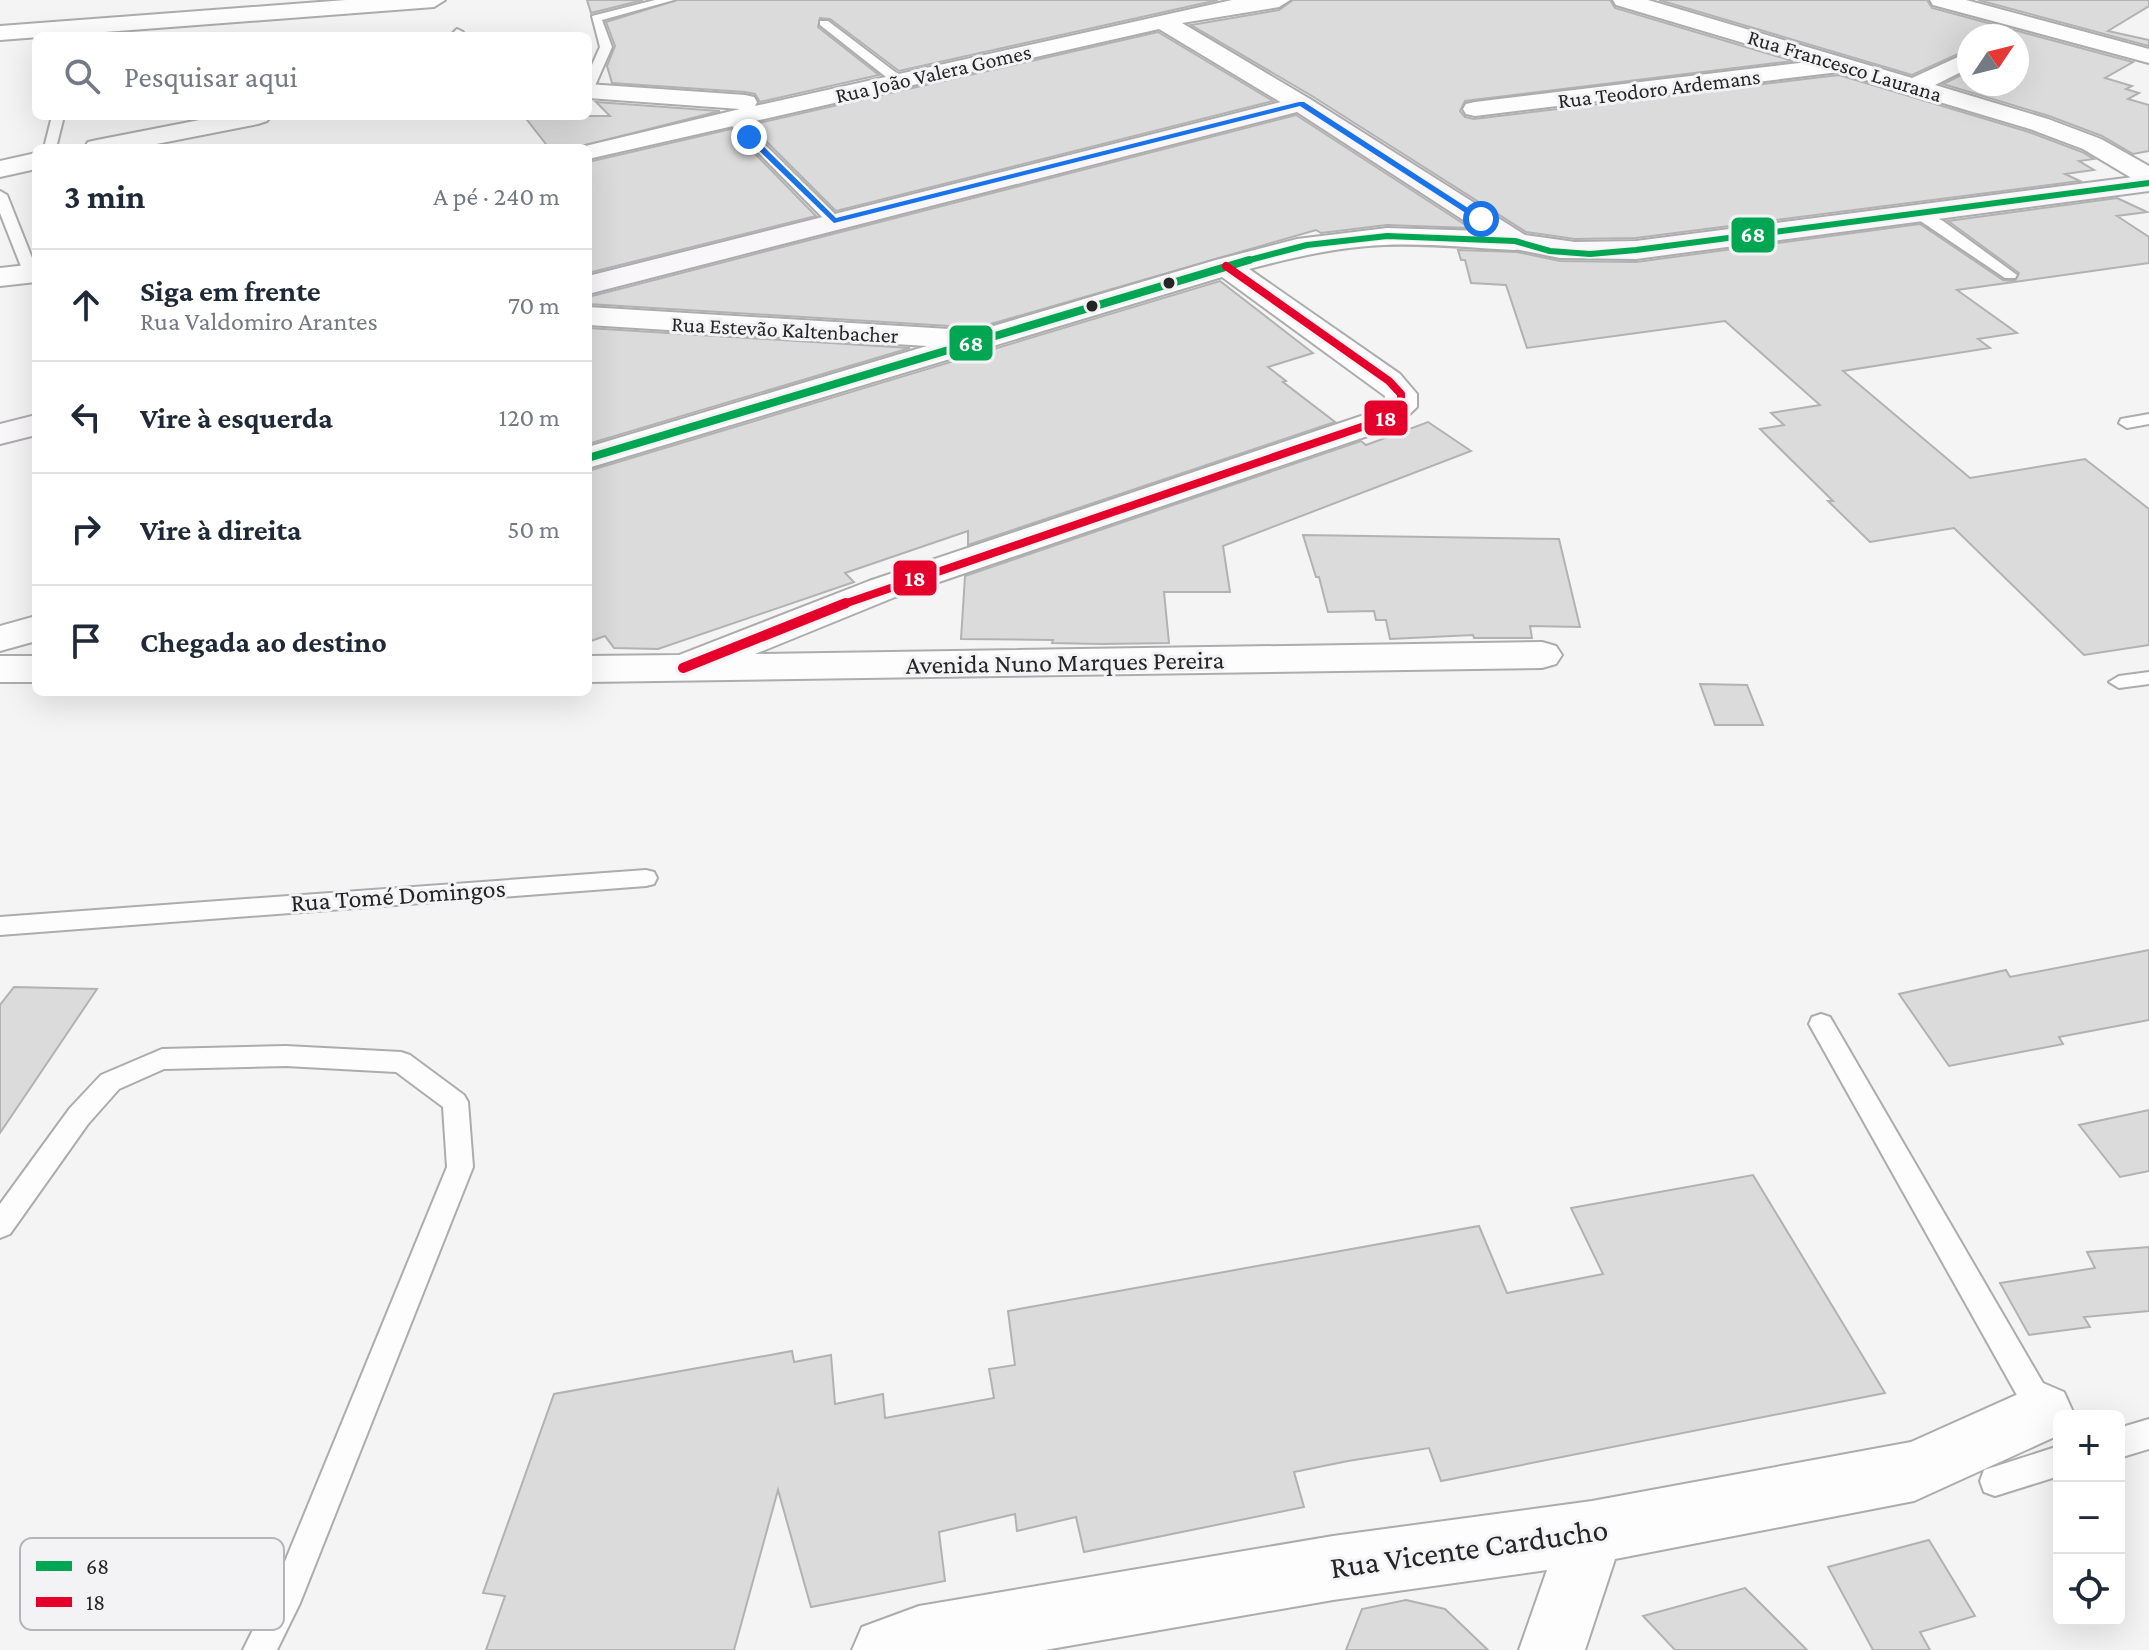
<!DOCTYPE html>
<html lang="pt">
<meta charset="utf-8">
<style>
:root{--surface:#fff;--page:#f2f2f3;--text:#1f2937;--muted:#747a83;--line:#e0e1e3}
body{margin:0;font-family:"Crimson Pro",serif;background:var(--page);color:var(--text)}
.controls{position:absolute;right:24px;bottom:24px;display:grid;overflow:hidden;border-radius:12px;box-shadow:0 8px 32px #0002}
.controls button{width:72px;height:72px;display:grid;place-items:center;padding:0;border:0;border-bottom:2px solid var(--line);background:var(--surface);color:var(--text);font:40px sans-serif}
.compass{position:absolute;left:1957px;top:24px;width:72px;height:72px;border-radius:50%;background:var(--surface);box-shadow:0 8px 32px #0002;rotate:55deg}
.stop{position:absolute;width:24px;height:24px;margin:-18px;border:6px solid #1a73e8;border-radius:50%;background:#fff}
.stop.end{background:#1a73e8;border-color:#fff;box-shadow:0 2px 8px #0008}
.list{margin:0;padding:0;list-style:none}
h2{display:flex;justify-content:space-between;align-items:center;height:104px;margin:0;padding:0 32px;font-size:34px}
h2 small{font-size:26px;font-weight:400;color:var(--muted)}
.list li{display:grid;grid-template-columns:52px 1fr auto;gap:24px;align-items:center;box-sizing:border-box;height:112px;padding:0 32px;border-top:2px solid var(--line)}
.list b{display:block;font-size:30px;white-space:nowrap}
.list p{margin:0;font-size:26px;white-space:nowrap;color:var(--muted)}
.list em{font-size:26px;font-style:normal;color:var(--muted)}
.icon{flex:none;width:44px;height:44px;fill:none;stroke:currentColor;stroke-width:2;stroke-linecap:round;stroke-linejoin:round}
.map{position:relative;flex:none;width:2149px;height:1650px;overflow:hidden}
.search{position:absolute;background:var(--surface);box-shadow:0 8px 32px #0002;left:32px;top:32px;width:560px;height:88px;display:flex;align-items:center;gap:20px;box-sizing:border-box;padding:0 28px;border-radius:12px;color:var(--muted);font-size:30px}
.panel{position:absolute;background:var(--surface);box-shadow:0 8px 32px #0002;left:32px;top:144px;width:560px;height:552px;border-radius:12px}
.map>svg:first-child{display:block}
.building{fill:#dbdbdb;stroke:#b2b2b2;stroke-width:2}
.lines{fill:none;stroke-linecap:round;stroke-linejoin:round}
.lane-casing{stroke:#acacad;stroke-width:4}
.street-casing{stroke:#acacad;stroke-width:4}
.secondary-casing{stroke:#acacad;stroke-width:4}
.lane{fill:#fdfdfe;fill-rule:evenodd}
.street{fill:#fdfdfe;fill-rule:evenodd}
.secondary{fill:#f9f7fa;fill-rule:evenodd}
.bus-1-far1-casing{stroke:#f3f3f6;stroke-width:9}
.bus-1-casing{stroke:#f3f3f6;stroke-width:13}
.bus-2-far1-casing{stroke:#f3f3f6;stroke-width:13}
.bus-2-casing{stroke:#f3f3f6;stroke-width:16}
.bus-1-far1{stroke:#00a651;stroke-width:6}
.bus-1{stroke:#00a651;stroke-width:8}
.bus-2-far1{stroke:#e4002b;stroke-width:8}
.bus-2{stroke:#e4002b;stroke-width:10}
.route{fill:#1a73e8}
.bus-dot{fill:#252526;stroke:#f3f3f6;stroke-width:3}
.labels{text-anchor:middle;stroke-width:6;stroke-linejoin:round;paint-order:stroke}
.far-street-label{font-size:22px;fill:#252526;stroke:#f3f3f6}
.street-label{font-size:26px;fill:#252526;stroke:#f3f3f6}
.near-street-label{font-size:32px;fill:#252526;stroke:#f3f3f6}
.key{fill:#f3f3f6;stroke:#b5b5b8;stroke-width:2}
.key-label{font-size:22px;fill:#252526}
.line-badge{stroke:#f3f3f6;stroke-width:3}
.badge-label{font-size:22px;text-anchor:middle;font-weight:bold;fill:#fff}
</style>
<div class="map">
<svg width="2149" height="1650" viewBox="0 0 2149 1650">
<rect width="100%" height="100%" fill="#f4f4f5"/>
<g class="building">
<path d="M587,0H643L591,13Z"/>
<path d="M677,0H1218L899,71L830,19L820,18L818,27L879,75L760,102L755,94L745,92L612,83L607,66L615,46L606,22Z"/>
<path d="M1293,0H1610L1615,8L1793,61L1465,101L1460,111L1465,117L1474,119L1839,75L2029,132L2082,152L2094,159L2079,161L2094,170L2065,174L2080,181L1636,238L1575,239L1526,232L1312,96L1191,25L1279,10Z"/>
<path d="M1659,0H1927L1932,8L2133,62L2105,78L2132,86L2126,89L2139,93L2128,99L2149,105V151L2133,154L2102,136L2049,116L1943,84L1969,71V84H2017V36H1969V49L1912,75Z"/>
<path d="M1978,0H2149V6L2108,31L2149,40V46Z"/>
<path d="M1158,32L1273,101L836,211L750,125Z"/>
<path d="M596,102L720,111L574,148H549L524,116H610Z"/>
<path d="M1296,115L1470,228L1387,225L1321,233L1316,230L963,332L949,326L588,304V297Z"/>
<path d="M731,129L816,216L588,273V162Z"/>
<path d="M2117,198L2147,212L2117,216L2149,237V263L1957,290L2017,333L1978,339L1990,348L1843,371L1970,478L2085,459L2149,509V645L2084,655L1954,528L1870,542L1828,501H1833L1760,429L1784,425L1771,413L1820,405L1725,321L1527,348L1506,285L1471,283L1465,260H1461L1458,250L1517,252L1560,261L1636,262L1920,224L2003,280L2015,281L2019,273L1948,221Z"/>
<path d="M1220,281L1313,353L1268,367L1286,381L1283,382L1335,422L968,545V531L845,573L854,582L658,649L614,648L605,636L588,642V471Z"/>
<path d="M588,328L910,348L588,444Z"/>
<path d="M1428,422L1471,451L1223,546L1230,592H1164L1169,643L1102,644L1052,643L1053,640L961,639L965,576L1361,441L1366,445Z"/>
<path d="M1303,535L1559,539L1580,627L1530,626L1532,638H1474L1473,635L1390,639L1386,620H1376L1374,611L1328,612L1319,577H1316Z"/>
<path d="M1700,684L1747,685L1763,725H1715Z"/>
<path d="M2149,950V1020L2059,1037L2063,1044L1949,1066L1899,994L2006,970L2010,977Z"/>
<path d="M14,987L97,989L0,1133V1005Z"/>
<path d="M2149,1110V1171L2120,1177L2079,1125Z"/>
<path d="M1753,1175L1885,1393L1441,1481L1429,1448L1348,1461L1294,1472L1304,1507L1084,1552L1076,1517L1017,1531L1015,1514L939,1532L945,1581L811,1607L778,1490L734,1650H486L505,1596L483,1593L554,1394L792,1351L794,1362L831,1355L835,1404L883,1394L885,1418L994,1398L989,1369L1015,1365L1008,1311L1479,1226L1507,1293L1603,1274L1571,1208Z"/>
<path d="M2149,1247V1311L2084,1317L2090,1327L2029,1335L2000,1283L2095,1268L2087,1252Z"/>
<path d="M1929,1540L1975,1616L1920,1632L1930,1650H1873L1828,1567Z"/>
<path d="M1745,1588L1807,1650H1675L1643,1616Z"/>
<path d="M1406,1600L1445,1609L1488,1650H1346L1362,1609Z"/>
</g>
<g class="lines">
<defs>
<g id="lane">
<path d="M655,0H674L602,20L612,47L594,88L588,92V74L600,47L592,16Z"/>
<path d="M820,21H828L903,78V84H895L820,25Z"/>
<path d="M457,29L463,32L462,36H450Z"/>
<path d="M52,116H64L56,148H44Z"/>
<path d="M728,116H736L839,218V224H829L728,122Z"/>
<path d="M0,191L7,195L36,268V277H26L24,274L0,213Z"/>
<path d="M1915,207L1943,221L2017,275L2015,278H2005L1910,214L1908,211Z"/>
<path d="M2149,414V424L2127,428L2119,423L2121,419Z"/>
<path d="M2149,672V684L2119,688L2109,682L2119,676Z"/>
<path d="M646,870L654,872L657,878L654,884L646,886L0,935V917Z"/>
<path d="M1821,1014L1830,1017L2054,1402L2058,1412L2054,1422L2043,1426L2032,1422L1809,1024L1812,1017Z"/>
<path d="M286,1046L401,1052L410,1055L464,1095L468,1102L473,1167L300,1603L277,1650H243L277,1581L447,1167L443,1107L396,1072L286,1066L164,1069L119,1089L88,1124L10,1234L0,1238V1204L70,1108L101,1075L162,1049Z"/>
<path d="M2149,1419V1449L2119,1458V1428Z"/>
<path d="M2059,1446V1476L1995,1496L1984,1492L1980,1481L1984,1470Z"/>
</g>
<g id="street">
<path d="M346,0H445L434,7L0,40V26Z"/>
<path d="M1232,0H1290L1279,7L1182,23L1310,99L1313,104L1310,109H1292L1159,29L588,159V148H577L740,109L588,98V84L745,95L754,97L757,102L755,106Z"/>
<path d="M1613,0H1648L1912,78L1969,52V68L1935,85L2048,119L2101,139L2149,166V185L2140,183L2083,149L2030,129L1839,72L1475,116L1466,114L1463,109L1466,104L1475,102L1808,62L1616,5Z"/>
<path d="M1930,0H1966L2149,49V63L1933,5Z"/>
<path d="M220,116H271L267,121L258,124L136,148H84L88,142L97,140Z"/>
<path d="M36,153V169L0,177V161Z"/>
<path d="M1387,228L1515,232L1525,235L1529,241L1525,247L1515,250C1472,248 1427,243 1384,245C1338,247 1294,257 1249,269L1400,374L1417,394V407L1397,426L895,597L755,654L1542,642L1556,646L1562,655L1556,664L1542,668L588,682V656L679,655L869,581L1373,412L1385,404V396L1222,277L588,468V447L927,346L588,325V307L949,329L963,335L1216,260L1297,239Z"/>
<path d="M36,264V282L0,286V268Z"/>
<path d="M36,616V641L0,651V626Z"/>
<rect x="0" y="656" width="36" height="26"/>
<path d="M2043,1383L2064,1392L2073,1412L2071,1416H2059V1435L1914,1501L1615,1559L1585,1650H1519L1547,1570L1333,1600L1045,1650H852L862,1627L919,1606L1333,1536L1592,1501L1911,1442Z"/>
</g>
<g id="secondary">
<path d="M1301,97L1310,99L1525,235L1575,242L1636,241L2149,175V191L1636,259L1560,258L1505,247L1297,112L588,294V276Z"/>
<path d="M36,415V435L0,444V424Z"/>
</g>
</defs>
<use href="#lane" class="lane-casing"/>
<use href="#street" class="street-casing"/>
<use href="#secondary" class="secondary-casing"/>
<use href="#lane" class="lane"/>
<use href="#street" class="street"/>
<use href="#secondary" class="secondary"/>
<defs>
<path id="bus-1-far1" d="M1242,262L1307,245L1387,236L1515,241L1550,251L1590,254L1636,250L2149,183"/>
<path id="bus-1" d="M588,458L1249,260"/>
<path id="bus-2-far1" d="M841,605L1385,419L1401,407V394L1389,381L1226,266"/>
<path id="bus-2" d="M683,668L846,603"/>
</defs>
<use href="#bus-1-far1" class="bus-1-far1-casing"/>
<use href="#bus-1" class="bus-1-casing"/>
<use href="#bus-2-far1" class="bus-2-far1-casing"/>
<use href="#bus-2" class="bus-2-casing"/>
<use href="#bus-1-far1" class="bus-1-far1"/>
<use href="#bus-1" class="bus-1"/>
<use href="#bus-2-far1" class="bus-2-far1"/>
<use href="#bus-2" class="bus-2"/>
</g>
<path class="route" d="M1299,102H1304L1485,219L1478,221L1300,106L834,223L745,137L752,135L836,218Z"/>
<g class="bus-dot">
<circle cx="1169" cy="283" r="7"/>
<circle cx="1092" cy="306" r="7"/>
</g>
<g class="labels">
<g class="far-street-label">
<text transform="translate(1845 65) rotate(17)" y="8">Rua Francesco Laurana</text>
<text transform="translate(933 73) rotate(-13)" y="8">Rua João Valera Gomes</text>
<text transform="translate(1659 88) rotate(-7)" y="8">Rua Teodoro Ardemans</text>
<text transform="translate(785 329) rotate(3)" y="8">Rua Estevão Kaltenbacher</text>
</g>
<g class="street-label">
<text transform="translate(1065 662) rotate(-1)" y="9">Avenida Nuno Marques Pereira</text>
<text transform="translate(398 895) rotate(-4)" y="9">Rua Tomé Domingos</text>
</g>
<g class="near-street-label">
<text transform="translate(1469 1548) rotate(-8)" y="11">Rua Vicente Carducho</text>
</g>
</g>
<rect x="20" y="1538" width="264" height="92" rx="12" class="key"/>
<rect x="36" y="1561" width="36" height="10" fill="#00a651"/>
<rect x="36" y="1597" width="36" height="10" fill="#e4002b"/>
<g class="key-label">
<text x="86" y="1574">68</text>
<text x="86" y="1610">18</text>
</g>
<g class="line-badge">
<rect x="1730" y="216" width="46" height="38" rx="8" fill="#00a651"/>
<rect x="948" y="324" width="46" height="38" rx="8" fill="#00a651"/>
<rect x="1363" y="399" width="46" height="38" rx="8" fill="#e4002b"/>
<rect x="892" y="559" width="46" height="38" rx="8" fill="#e4002b"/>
</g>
<g class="badge-label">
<text x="1753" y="242">68</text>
<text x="971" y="351">68</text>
<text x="1386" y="426">18</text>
<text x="915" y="586">18</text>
</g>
</svg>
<div class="controls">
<button>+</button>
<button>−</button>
<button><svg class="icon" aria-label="locate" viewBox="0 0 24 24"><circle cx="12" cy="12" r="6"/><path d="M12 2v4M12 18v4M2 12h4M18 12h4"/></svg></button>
</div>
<svg class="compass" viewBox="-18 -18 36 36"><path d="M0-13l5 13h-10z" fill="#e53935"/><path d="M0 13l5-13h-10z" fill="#747a83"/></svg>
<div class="stop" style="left:1481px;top:219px"></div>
<div class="stop end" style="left:749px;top:137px"></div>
<div class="search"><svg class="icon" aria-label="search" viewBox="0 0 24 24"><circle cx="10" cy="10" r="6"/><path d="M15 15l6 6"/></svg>Pesquisar aqui</div>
<section class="panel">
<h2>3 min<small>A pé · 240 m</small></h2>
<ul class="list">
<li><svg class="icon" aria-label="ahead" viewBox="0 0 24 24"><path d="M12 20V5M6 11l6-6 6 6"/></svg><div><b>Siga em frente</b><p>Rua Valdomiro Arantes</p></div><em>70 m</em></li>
<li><svg class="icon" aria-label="left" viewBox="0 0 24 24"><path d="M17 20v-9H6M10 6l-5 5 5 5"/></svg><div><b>Vire à esquerda</b></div><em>120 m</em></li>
<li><svg class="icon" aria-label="right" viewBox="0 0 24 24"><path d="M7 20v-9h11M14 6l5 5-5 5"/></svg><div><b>Vire à direita</b></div><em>50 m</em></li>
<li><svg class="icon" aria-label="arrive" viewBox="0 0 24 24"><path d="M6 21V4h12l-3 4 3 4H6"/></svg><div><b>Chegada ao destino</b></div></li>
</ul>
</section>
</div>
